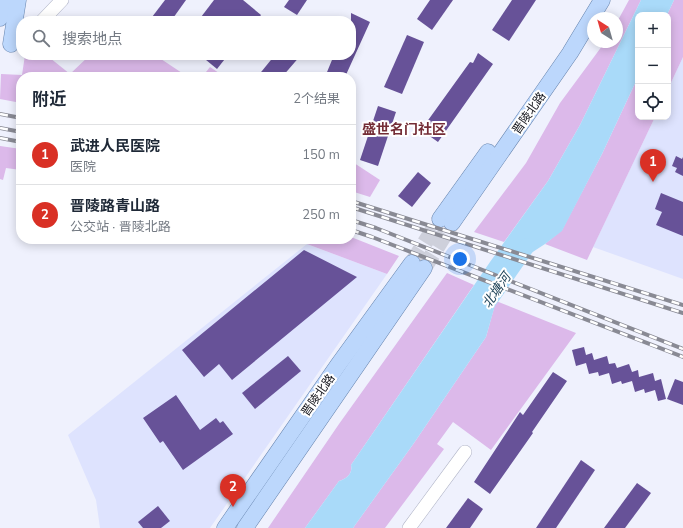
<!DOCTYPE html>
<html lang="zh">
<meta charset="utf-8">
<style>
:root{--surface:#fff;--page:#f2f2f3;--text:#1f2937;--muted:#747a83;--line:#e0e1e3;--accent:#d93025}
body{margin:0;font-family:"Nunito Sans","Noto Sans SC",sans-serif;background:var(--page);color:var(--text)}
.controls{position:absolute;right:12px;top:12px;display:grid;overflow:hidden;border-radius:8px;box-shadow:0 2px 10px #0003}
.controls button{width:36px;height:36px;display:grid;place-items:center;padding:0;border:0;border-bottom:1px solid var(--line);background:var(--surface);color:var(--text);font:20px sans-serif}
.compass{position:absolute;left:587px;top:12px;width:36px;height:36px;border-radius:50%;background:var(--surface);box-shadow:0 2px 10px #0003;rotate:323deg}
.you{position:absolute;left:460px;top:259px;width:14px;height:14px;margin:-10px;border:3px solid #fff;border-radius:50%;background:#1a73e8;box-shadow:0 0 0 6px #1a73e833}
.badge{display:grid;place-items:center;width:26px;height:26px;border-radius:50%;background:var(--accent);color:#fff;font-size:13px;font-weight:700}
.pin{position:absolute;translate:-50% -33px;filter:drop-shadow(0 1px 2px #0008)}
.pin::after{content:'';position:absolute;top:21px;width:14px;height:12px;background:inherit;clip-path:polygon(0 0,100% 0,50% 100%)}
.list{margin:0;padding:0;list-style:none}
h2{display:flex;justify-content:space-between;align-items:center;height:52px;margin:0;padding:0 16px;font-size:17px}
h2 small{font-size:13px;font-weight:400;color:var(--muted)}
.list li{display:grid;grid-template-columns:26px 1fr auto;gap:12px;align-items:center;box-sizing:border-box;height:60px;padding:0 16px;border-top:1px solid var(--line)}
.list b{display:block;font-size:15px;white-space:nowrap}
.list p{margin:0;font-size:13px;white-space:nowrap;color:var(--muted)}
.list em{font-size:13px;font-style:normal;color:var(--muted)}
.icon{flex:none;width:22px;height:22px;fill:none;stroke:currentColor;stroke-width:2;stroke-linecap:round;stroke-linejoin:round}
.map{position:relative;flex:none;width:683px;height:528px;overflow:hidden}
.search{position:absolute;background:var(--surface);box-shadow:0 2px 10px #0003;left:16px;top:16px;width:340px;height:44px;display:flex;align-items:center;gap:10px;box-sizing:border-box;padding:0 14px;border-radius:16px;color:var(--muted);font-size:15px}
.panel{position:absolute;background:var(--surface);box-shadow:0 2px 10px #0003;left:16px;top:72px;width:340px;height:172px;border-radius:16px}
.map>svg:first-child{display:block}
.built{fill:#dee3fe}
.green{fill:#dcb9ea}
.water{fill:#a9daf9}
.lines{fill:none;stroke-linecap:round;stroke-linejoin:round}
.river{stroke:#a9daf9;stroke-width:16}
.building{fill:#675298}
.major-tunnel{stroke:#ced0db;stroke-width:16;stroke-dasharray:16 8;stroke-linecap:butt}
.minor-casing{stroke:#b0b4c7;stroke-width:14}
.major-casing{stroke:#6482ac;stroke-width:17}
.minor{stroke:#fff;stroke-width:13}
.major{stroke:#bcd7fc;stroke-width:16}
.rail-casing{stroke:#898a94;stroke-width:4}
.rail{stroke:#fff;stroke-width:2.5;stroke-dasharray:8;stroke-linecap:butt}
.labels{text-anchor:middle;stroke-width:4;stroke-linejoin:round;paint-order:stroke}
.street-label{font-size:12px;fill:#14151c;stroke:#fff}
.water-label{font-size:13px;font-style:italic;fill:#1e4358;stroke:#fff}
.quarter-label{font-size:14px;font-weight:bold;fill:#742d36;stroke:#fff}
</style>
<div class="map">
<svg width="683" height="528" viewBox="0 0 683 528">
<rect width="100%" height="100%" fill="#eff1fd"/>
<g class="built">
<path d="M683,57V279L593,247L655,117H668V89Z"/>
<path d="M307,244L387,274L210,528H100L96,500L68,435Z"/>
</g>
<g class="green">
<path d="M629,0H641L580,125L548,181L504,242L474,232L526,163L560,103L605,42H617V22Z"/>
<path d="M674,0H683V57L668,89L667,15Z"/>
<path d="M25,55L50,58L70,74L90,55H155L188,77H21V103L0,99L1,74L22,75Z"/>
<path d="M210,67L225,77H202Z"/>
<path d="M638,77V117H655L587,260L545,244L562,230L602,154Z"/>
<path d="M0,146L21,149V170L6,168L3,180L0,179Z"/>
<path d="M351,161L380,180L370,197L351,191Z"/>
<path d="M351,237L399,256L387,274L307,244L288,239H351Z"/>
<path d="M447,273L474,285L351,465C353,473 347,479 339,481L305,528H268L339,424Z"/>
<path d="M496,301L576,333L491,450L453,422L437,444L444,449L385,528H353L414,443L486,337Z"/>
</g>
<path class="water" d="M641,0H674L667,15H638V77L602,154L562,231L545,244L505,270L486,337L414,443L353,528H305L339,481C347,479 353,473 351,465L490,262L548,181L580,125Z"/>
<g class="lines">
<path class="river" d="M489,301L527,246"/>
</g>
<g class="building">
<path d="M165,0H186L171,21H149Z"/>
<path d="M214,0H243L261,15L257,21H198Z"/>
<path d="M289,0H307L297,15L284,7Z"/>
<path d="M430,0H453L432,30L417,19Z"/>
<path d="M512,0H536L509,41L492,30Z"/>
<path d="M351,13L370,22L345,77H325L334,55H351Z"/>
<path d="M407,35L424,42L402,94L384,87Z"/>
<path d="M478,53L493,64L438,142L421,130L470,62L473,63Z"/>
<path d="M200,55H228L217,69Z"/>
<path d="M275,55H301L282,77H257Z"/>
<path d="M378,106L396,112L378,166L360,160Z"/>
<path d="M676,156L682,159L683,157V176L675,172L677,168L672,166Z"/>
<path d="M418,172L431,183L412,207L398,196Z"/>
<path d="M661,193L683,202V236L656,225L662,212L655,209Z"/>
<path d="M304,250L357,277L232,380L219,364L204,377L182,350Z"/>
<path d="M584,347L586,355L592,353L594,360L607,356L609,364L615,363L617,368L629,364L632,372L638,370L639,377L653,373L655,381L661,379L666,399L658,401L655,390L645,393L644,389L635,392L632,381L622,384L621,381L612,384L609,373L599,376L598,372L589,374L586,363L576,366L572,350Z"/>
<path d="M288,356L301,371L255,409L242,393Z"/>
<path d="M553,372L567,381L532,432L533,433L490,494L474,482L520,412L523,415Z"/>
<path d="M675,379L683,382V405L667,399Z"/>
<path d="M176,395L200,430L216,418L220,423L223,421L233,434L183,470L163,441L160,443L143,418Z"/>
<path d="M581,460L595,470L556,528H536Z"/>
<path d="M637,483L651,493L625,528H604Z"/>
<path d="M468,498L483,509L470,528H446Z"/>
<path d="M158,506L170,521L161,528H143L138,522Z"/>
</g>
<g class="lines">
<g class="major-tunnel">
<path d="M412,263L440,219"/>
<path d="M424,268L452,223"/>
</g>
<defs>
<g id="minor">
<path d="M42,21L62,0"/>
<path d="M409,528L465,452"/>
</g>
<g id="major">
<path d="M0,18L3,0"/>
<path d="M11,44L18,0"/>
<path d="M440,219L488,152"/>
<path d="M452,223L570,53L602,0"/>
<path d="M225,528L338,365L412,263"/>
<path d="M245,528L424,268"/>
</g>
</defs>
<use href="#minor" class="minor-casing"/>
<use href="#major" class="major-casing"/>
<use href="#minor" class="minor"/>
<use href="#major" class="major"/>
<defs>
<g id="rail">
<path d="M0,114L21,118"/>
<path d="M0,128L21,132"/>
<path d="M0,138L21,142"/>
<path d="M351,201L683,305"/>
<path d="M351,207L683,313"/>
<path d="M351,220L376,228L683,349"/>
<path d="M351,230L372,237L683,357"/>
</g>
</defs>
<use href="#rail" class="rail-casing"/>
<use href="#rail" class="rail"/>
</g>
<g class="labels">
<g class="street-label">
<text transform="translate(529 113) rotate(-55)" y="4">晋陵北路</text>
<text transform="translate(318 395) rotate(-55)" y="4">晋陵北路</text>
</g>
<g class="water-label">
<text transform="translate(496 290) rotate(-55)" y="5">北塘河</text>
</g>
<g class="quarter-label">
<text x="404" y="134">盛世名门社区</text>
</g>
</g>
</svg>
<div class="controls">
<button>+</button>
<button>−</button>
<button><svg class="icon" aria-label="locate" viewBox="0 0 24 24"><circle cx="12" cy="12" r="6"/><path d="M12 2v4M12 18v4M2 12h4M18 12h4"/></svg></button>
</div>
<svg class="compass" viewBox="-18 -18 36 36"><path d="M0-13l5 13h-10z" fill="#e53935"/><path d="M0 13l5-13h-10z" fill="#747a83"/></svg>
<div class="you"></div>
<div class="pin badge" style="left:653px;top:182px">1</div>
<div class="pin badge" style="left:233px;top:507px">2</div>
<div class="search"><svg class="icon" aria-label="search" viewBox="0 0 24 24"><circle cx="10" cy="10" r="6"/><path d="M15 15l6 6"/></svg>搜索地点</div>
<section class="panel">
<h2>附近<small>2个结果</small></h2>
<ul class="list">
<li><span class="badge">1</span><div><b>武进人民医院</b><p>医院</p></div><em>150 m</em></li>
<li><span class="badge">2</span><div><b>晋陵路青山路</b><p>公交站 · 晋陵北路</p></div><em>250 m</em></li>
</ul>
</section>
</div>
